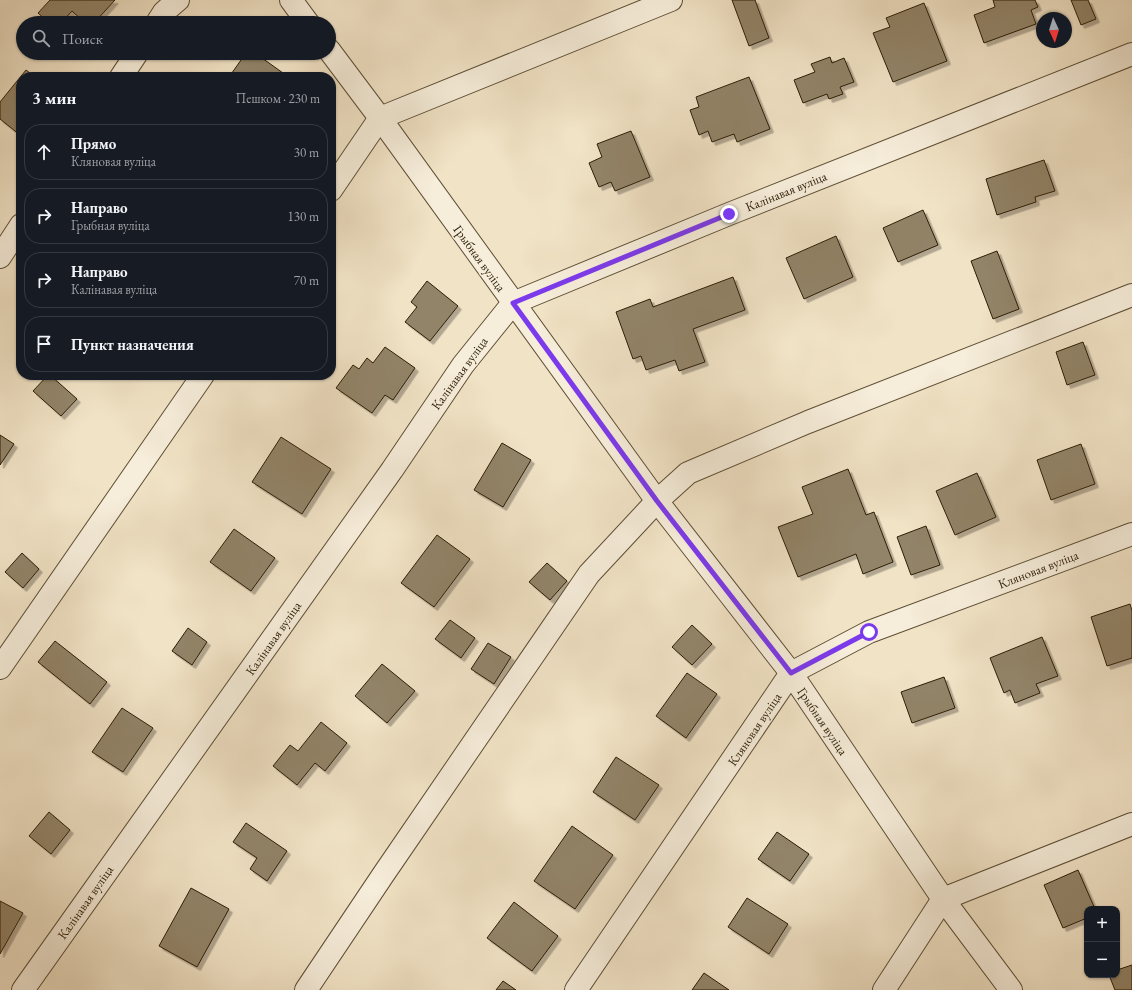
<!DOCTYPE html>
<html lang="ru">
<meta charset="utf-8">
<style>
:root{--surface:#171b24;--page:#20242c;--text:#f1f3f6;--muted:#9ea1a6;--line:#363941}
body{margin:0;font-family:"EB Garamond",serif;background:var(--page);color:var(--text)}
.controls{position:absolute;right:12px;bottom:12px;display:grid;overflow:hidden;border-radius:8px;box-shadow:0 1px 3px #0004}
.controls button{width:36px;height:36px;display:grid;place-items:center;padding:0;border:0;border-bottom:1px solid var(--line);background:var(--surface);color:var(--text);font:20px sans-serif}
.compass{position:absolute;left:1036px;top:12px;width:36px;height:36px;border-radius:50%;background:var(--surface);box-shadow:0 1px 3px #0004;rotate:176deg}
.stop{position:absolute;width:12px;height:12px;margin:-9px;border:3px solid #7c3aed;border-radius:50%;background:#fff}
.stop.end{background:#7c3aed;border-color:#fff;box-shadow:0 1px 4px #0008}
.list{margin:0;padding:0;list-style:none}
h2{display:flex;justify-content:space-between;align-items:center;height:52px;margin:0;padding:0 16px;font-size:17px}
h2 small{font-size:13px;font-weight:400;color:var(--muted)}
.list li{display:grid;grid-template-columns:26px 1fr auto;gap:12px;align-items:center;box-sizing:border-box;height:56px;margin:0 8px 8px;padding:0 8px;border:1px solid var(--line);border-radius:16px}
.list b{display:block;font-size:15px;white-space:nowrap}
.list p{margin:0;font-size:13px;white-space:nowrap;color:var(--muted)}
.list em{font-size:13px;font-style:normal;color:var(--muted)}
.icon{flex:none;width:22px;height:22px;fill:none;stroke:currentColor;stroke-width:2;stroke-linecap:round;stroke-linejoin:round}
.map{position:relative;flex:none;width:1132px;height:990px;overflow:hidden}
.search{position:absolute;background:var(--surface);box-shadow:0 1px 3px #0004;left:16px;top:16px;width:320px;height:44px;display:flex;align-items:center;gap:10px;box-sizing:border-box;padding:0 14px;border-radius:22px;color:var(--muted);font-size:15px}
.panel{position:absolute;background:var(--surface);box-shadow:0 1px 3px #0004;left:16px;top:72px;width:320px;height:308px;border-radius:16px}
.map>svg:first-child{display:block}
.building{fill:#928469;stroke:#2c1d05;filter:url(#shadow)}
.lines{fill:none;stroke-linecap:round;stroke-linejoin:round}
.minor-casing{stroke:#5d4e35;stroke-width:24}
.minor{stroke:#f6edda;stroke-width:22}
.route{stroke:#7c3aed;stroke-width:5}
.labels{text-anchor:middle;stroke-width:3;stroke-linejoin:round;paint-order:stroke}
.street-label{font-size:13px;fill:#2c1d05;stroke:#f6edda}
</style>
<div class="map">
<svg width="1132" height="990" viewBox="0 0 1132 990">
<defs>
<filter id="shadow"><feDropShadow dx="3.5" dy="3.5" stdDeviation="0" flood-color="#0004"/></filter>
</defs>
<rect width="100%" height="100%" fill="#f1e3c6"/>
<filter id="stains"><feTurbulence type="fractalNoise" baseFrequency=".005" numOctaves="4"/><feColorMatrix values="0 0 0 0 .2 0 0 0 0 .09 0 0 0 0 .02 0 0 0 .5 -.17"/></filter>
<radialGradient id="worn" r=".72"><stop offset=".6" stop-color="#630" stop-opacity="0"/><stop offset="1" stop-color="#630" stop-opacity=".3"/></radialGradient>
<g class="building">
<path d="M50,0H115L94,23H85L72,11L61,23H49L38,13Z"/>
<path d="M732,0H755L769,38L749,46Z"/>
<path d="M993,0H1035L1038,7L1031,10L1036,24L984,43L974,15L995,7Z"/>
<path d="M1071,0H1088L1096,19L1081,25Z"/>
<path d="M924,3L947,61L893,82L873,33L890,27L886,18Z"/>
<path d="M246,53H255L283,73L280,77H229Z"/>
<path d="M830,57L832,63L844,58L854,82L840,87L843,94L829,99L827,94L803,103L794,80L815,72L811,64Z"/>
<path d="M26,70L35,77H21L20,135L0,119V102Z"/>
<path d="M749,77L770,129L737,142L734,134L712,142L708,131L699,135L690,110L699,107L696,97Z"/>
<path d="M631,131L650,177L615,191L611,182L599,187L589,163L602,157L597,144Z"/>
<path d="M1044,160L1055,191L1035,197L1036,202L997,215L986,179Z"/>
<path d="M923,210L938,245L898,262L883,228Z"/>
<path d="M836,236L853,277L804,299L786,258Z"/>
<path d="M997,251L1019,309L993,319L971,261Z"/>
<path d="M733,277L745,310L693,329L705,362L679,371L675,360L646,370L641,356L633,359L616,312L650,299L653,307Z"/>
<path d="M427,281L458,306L430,341L405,322L417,307L411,302Z"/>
<path d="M1083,342L1095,375L1067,385L1056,352Z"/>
<path d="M385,347L415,368L393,400L385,395L372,413L336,388L353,365L359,369L367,358L373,363Z"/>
<path d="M48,375H50L77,399L61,416L33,391Z"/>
<path d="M0,435L14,444L0,465Z"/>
<path d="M281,437L331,469L302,514L252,482Z"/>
<path d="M502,443L531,460L503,507L474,490Z"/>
<path d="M1081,444L1095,484L1051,500L1037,460Z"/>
<path d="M848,469L866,515L874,512L893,562L863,574L856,554L798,577L778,527L813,514L802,487Z"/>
<path d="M977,473L996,517L955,535L936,491Z"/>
<path d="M926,526L940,565L911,575L897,537Z"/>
<path d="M234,529L275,558L251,591L210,562Z"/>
<path d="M437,535L470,559L434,607L401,583Z"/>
<path d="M22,553L39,569L23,588L5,572Z"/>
<path d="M547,563L567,581L550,600L529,582Z"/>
<path d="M1130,604L1132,611V658L1107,666L1091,617Z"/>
<path d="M450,620L475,638L461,658L435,639Z"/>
<path d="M692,625L712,644L692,665L672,647Z"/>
<path d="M188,628L207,642L192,665L172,651Z"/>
<path d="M1042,637L1058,676L1036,684L1040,693L1015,703L1010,690L1004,693L990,658Z"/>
<path d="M55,641L107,682L90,704L38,662Z"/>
<path d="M488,643L511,657L494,684L471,669Z"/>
<path d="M382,664L415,691L387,723L355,696Z"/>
<path d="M687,673L717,694L686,738L656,716Z"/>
<path d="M944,677L955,708L912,723L901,692Z"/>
<path d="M122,708L153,728L123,772L92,752Z"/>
<path d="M321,722L347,743L325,771L315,763L297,785L273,766L290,745L298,751Z"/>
<path d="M616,757L659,785L635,820L593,792Z"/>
<path d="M49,812L70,830L51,854L29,836Z"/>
<path d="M246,823L287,851L267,881L250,869L257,858L233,842Z"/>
<path d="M572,826L613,855L575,909L534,881Z"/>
<path d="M777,832L809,854L790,881L758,859Z"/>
<path d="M1078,870L1095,909H1087V918L1063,928L1044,885Z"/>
<path d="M191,888L229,909L197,967L159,946Z"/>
<path d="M747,898L788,924L769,954L728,927Z"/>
<path d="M0,901L23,913L0,954Z"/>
<path d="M514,902L558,936L532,971L487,938Z"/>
<path d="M1132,965V990H1115L1109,975H1117V970Z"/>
<path d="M704,973L729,990H692Z"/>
<path d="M503,981L516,990H496Z"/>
</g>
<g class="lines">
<defs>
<g id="minor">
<path d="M291,0L308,23"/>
<path d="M157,23L164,12L178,0"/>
<path d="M329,50L380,118L657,501L791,673L943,899L1011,990"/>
<path d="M121,77L137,53"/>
<path d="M331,190L380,118L671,0"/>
<path d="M0,257L21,225"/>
<path d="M0,668L203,375"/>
<path d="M23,990L392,470L463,365L513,303L729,214L1132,54"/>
<path d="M306,990L383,875L589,574L657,501L688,473L808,422L1132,295"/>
<path d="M576,990L791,673L869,632L1132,534"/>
<path d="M884,990L943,899L1132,824"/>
</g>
</defs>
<use href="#minor" class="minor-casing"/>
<use href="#minor" class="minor"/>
</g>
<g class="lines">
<path class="route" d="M729,214L513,303L657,501L791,673L869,632"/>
</g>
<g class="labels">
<g class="street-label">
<text transform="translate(786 191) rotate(-22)" y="5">Калінавая вуліца</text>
<text transform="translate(480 258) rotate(54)" y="5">Грыбная вуліца</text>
<text transform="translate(459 373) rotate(-54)" y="5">Калінавая вуліца</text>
<text transform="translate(1038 569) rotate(-21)" y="5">Кляновая вуліца</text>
<text transform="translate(273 638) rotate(-55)" y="5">Калінавая вуліца</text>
<text transform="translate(823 721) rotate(56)" y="5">Грыбная вуліца</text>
<text transform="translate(754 729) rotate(-56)" y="5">Кляновая вуліца</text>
<text transform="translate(85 902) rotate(-55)" y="5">Калінавая вуліца</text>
</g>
</g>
<rect width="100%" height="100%" filter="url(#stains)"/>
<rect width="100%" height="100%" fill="url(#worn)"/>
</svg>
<div class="controls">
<button>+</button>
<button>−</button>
</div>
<svg class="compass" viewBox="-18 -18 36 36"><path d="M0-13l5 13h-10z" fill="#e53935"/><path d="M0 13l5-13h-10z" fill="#9ea1a6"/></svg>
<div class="stop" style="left:869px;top:632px"></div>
<div class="stop end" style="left:729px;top:214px"></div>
<div class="search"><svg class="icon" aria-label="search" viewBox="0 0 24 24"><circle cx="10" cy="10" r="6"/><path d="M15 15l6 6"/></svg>Поиск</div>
<section class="panel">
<h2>3 мин<small>Пешком · 230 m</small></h2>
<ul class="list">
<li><svg class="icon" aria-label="ahead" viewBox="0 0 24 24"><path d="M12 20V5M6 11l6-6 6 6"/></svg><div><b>Прямо</b><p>Кляновая вуліца</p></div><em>30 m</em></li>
<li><svg class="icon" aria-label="right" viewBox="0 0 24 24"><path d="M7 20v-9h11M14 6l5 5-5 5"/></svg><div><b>Направо</b><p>Грыбная вуліца</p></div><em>130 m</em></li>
<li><svg class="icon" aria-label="right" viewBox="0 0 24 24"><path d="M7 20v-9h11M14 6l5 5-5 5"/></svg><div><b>Направо</b><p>Калінавая вуліца</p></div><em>70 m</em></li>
<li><svg class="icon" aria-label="arrive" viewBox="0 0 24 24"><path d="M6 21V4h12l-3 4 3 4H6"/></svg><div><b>Пункт назначения</b></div></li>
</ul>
</section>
</div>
